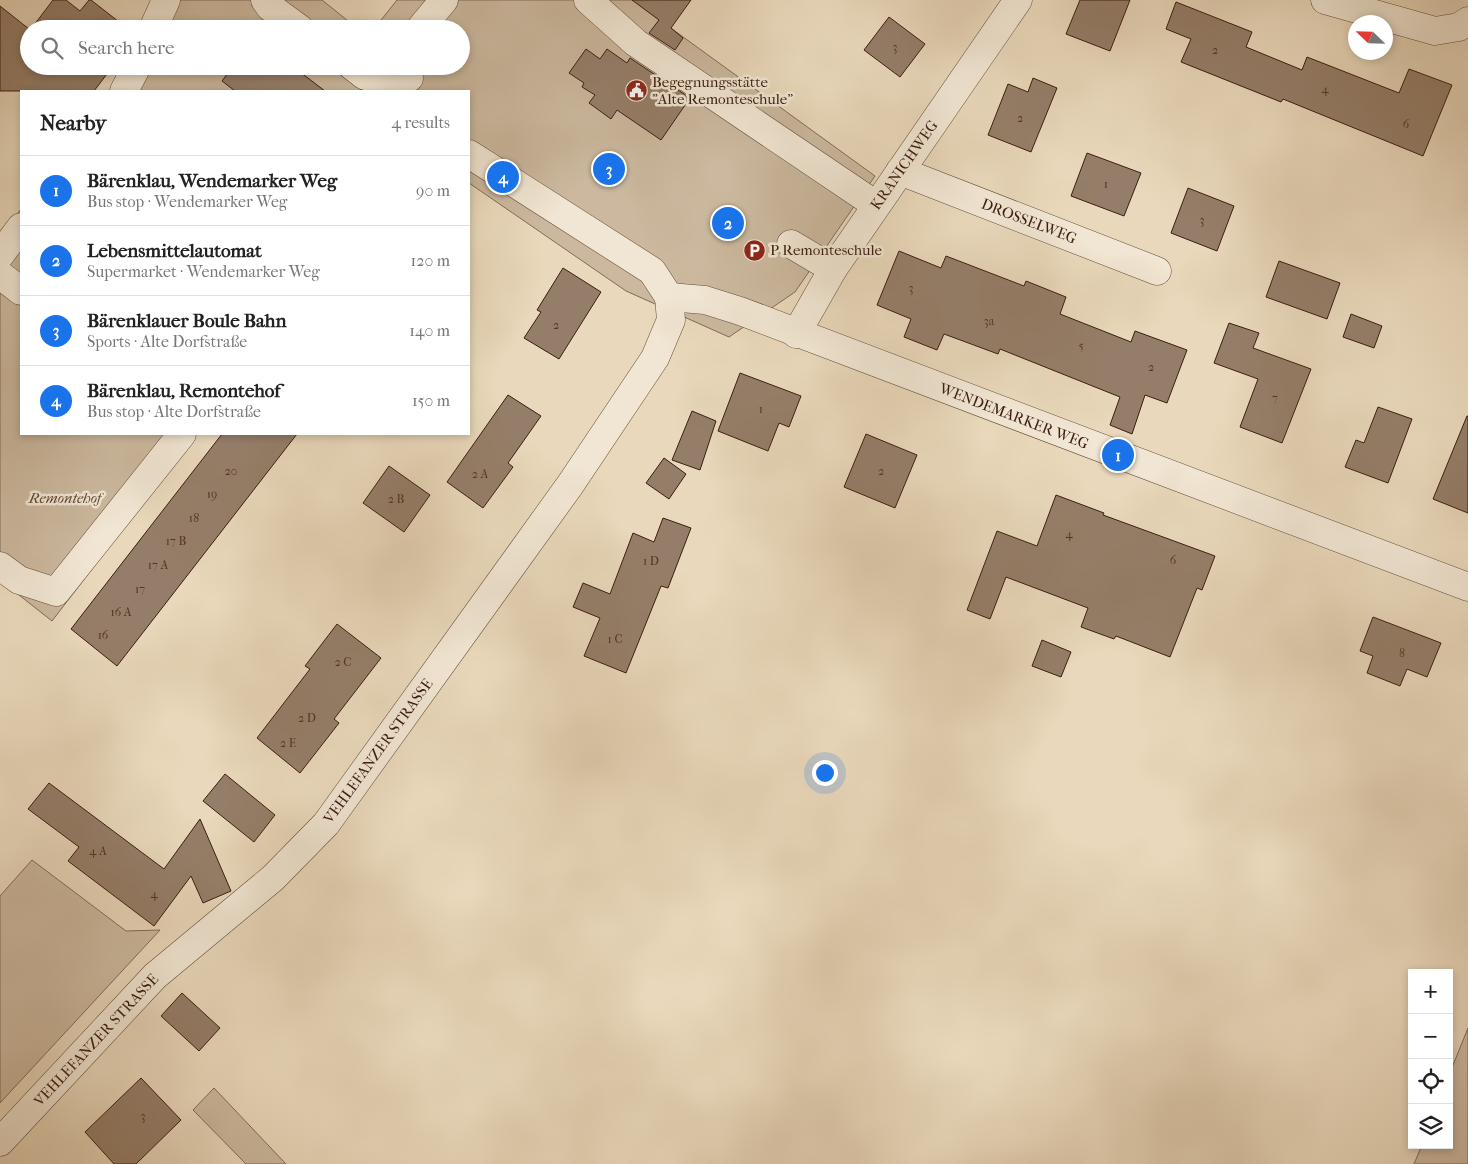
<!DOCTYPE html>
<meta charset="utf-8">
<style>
:root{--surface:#fff;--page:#f2f2f2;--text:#222;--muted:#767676;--line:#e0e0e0;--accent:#1a73e8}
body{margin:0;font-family:"IM FELL French Canon",serif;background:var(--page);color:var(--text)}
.controls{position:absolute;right:15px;bottom:15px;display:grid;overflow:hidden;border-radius:0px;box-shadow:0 2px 8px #0003}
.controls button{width:45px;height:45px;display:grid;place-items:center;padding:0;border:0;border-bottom:1px solid var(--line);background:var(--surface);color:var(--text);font:25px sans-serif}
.compass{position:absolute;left:1348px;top:15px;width:45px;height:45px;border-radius:50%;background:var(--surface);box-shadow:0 2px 8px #0003;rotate:293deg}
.you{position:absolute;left:824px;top:772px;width:18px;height:18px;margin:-12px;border:4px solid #fff;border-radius:50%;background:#1a73e8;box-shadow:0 0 0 8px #1a73e833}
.badge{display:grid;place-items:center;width:32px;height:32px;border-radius:50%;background:var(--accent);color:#fff;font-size:16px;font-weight:700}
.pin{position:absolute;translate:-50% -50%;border:2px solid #fff;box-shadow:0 1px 5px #0006}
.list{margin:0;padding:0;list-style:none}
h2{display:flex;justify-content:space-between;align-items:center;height:65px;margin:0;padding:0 20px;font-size:21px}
h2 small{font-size:16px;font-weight:400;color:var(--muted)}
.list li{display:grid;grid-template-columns:32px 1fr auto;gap:15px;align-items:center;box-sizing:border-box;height:70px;padding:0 20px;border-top:1px solid var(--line)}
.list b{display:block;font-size:19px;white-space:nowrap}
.list p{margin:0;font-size:16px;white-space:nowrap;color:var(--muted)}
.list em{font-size:16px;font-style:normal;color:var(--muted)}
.icon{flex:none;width:28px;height:28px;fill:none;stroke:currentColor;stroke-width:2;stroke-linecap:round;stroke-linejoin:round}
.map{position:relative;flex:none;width:1468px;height:1164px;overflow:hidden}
.search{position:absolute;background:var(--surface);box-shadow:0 2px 8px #0003;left:20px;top:20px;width:450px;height:55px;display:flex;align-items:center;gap:12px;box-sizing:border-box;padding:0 18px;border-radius:28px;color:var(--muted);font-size:19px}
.panel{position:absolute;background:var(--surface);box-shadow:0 2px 8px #0003;left:20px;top:90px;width:450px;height:345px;border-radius:0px}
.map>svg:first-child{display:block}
.green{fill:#cbb89e;stroke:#836a58}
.building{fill:#957e69;stroke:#3b1d11}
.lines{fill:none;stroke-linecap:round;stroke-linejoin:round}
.minor-casing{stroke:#664c3c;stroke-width:29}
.minor{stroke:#f1e6d3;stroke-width:28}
.labels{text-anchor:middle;stroke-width:5;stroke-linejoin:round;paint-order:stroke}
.number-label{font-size:12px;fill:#523527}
.poi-label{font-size:15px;fill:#3b1d11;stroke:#f1e6d3;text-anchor:start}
.street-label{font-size:15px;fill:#3b1d11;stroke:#f1e6d3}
.park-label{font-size:15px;font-style:italic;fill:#5f4434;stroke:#f1e6d3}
</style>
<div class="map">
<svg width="1468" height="1164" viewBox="0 0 1468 1164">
<rect width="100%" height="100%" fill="#e9d8bb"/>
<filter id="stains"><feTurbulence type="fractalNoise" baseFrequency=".004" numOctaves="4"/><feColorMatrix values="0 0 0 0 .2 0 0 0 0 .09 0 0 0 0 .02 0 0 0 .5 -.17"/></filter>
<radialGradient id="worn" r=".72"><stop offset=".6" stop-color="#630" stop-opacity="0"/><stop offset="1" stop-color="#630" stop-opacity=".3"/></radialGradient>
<g class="green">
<path d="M180,0H322L358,29H158Z"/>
<path d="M397,0H642L639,5L875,176L795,292L729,337L626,291L469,183V91H111L130,66H461V29H374Z"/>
<path d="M21,209V434H196L52,621L0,580V237Z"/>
<path d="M32,860L126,931L160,930L0,1103V896Z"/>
<path d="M1468,1028V1164H1414L1422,1145H1449V1075Z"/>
<path d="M214,1088L286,1164H246L193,1110Z"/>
</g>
<g class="building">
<path d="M53,0H66L80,11L89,0H91L128,29H31Z"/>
<path d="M632,0H691L671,28L683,38L675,50L649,33L659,20Z"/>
<path d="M1080,0H1130L1110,51L1066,34Z"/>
<path d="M1176,2L1252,32L1246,47L1302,70L1307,57L1399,93L1409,69L1452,85L1423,156L1283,99L1281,102L1181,62L1191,39L1166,29Z"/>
<path d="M0,6L29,29V66H113L94,91H0Z"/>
<path d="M889,17L925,44L900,77L864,50Z"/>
<path d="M586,49L600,59L607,49L627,63L630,58L690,98L661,140L617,110L611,119L589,103L595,95L582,87L584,83L569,73Z"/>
<path d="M233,66H292L325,91H235L222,81Z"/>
<path d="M1033,78L1057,88L1031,152L988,135L1008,84L1028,92Z"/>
<path d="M1087,153L1141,173L1124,216L1071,196Z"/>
<path d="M1188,188L1234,206L1217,251L1171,233Z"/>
<path d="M899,251L941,268L946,256L1024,286L1026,281L1066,297L1060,314L1131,342L1135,331L1187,350L1167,403L1145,395L1132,434L1110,425L1120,397L1000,349L998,354L944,334L937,350L904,337L911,319L877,305Z"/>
<path d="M1279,261L1340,283L1327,319L1266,297Z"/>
<path d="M563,268L601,292L559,359L524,338L541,312L537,310Z"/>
<path d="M1351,314L1382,326L1374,348L1343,337Z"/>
<path d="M1229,323L1259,333L1253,348L1311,369L1282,443L1240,427L1258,379L1214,363Z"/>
<path d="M740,373L801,396L789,427L779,423L768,451L718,431Z"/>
<path d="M508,395L541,416L508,463L513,467L483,508L447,482Z"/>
<path d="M1378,407L1412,419L1388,483L1345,467L1356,440L1364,443Z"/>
<path d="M692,411L716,421L700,470L672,460Z"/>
<path d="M1467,416H1468V513L1433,499Z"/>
<path d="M222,434H297L117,666L71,629Z"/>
<path d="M866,434L917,455L895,508L844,487Z"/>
<path d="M664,458L686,474L669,499L646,483Z"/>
<path d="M389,466L430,495L404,532L363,503Z"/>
<path d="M1056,495L1104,513L1103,515L1215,556L1202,590L1197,588L1170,657L1116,636L1114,639L1081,627L1088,608L1006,577L990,619L967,610L997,531L1037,546Z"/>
<path d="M663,518L691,528L668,588L661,586L626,673L584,656L600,618L573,607L583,583L610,594L633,533L654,542Z"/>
<path d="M1373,617L1441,643L1427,677L1407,669L1400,686L1367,673L1373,656L1360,651Z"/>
<path d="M337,624L381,658L334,719L339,723L300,773L257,738L310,669L305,666Z"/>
<path d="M1042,640L1071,652L1061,677L1032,666Z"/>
<path d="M225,774L275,815L254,842L203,801Z"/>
<path d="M49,783L164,869L200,819L231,891L203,903L191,876L154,926L68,861L79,847L28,809Z"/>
<path d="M182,993L220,1028L199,1051L161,1016Z"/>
<path d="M141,1078L181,1120L136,1164H114L85,1132Z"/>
</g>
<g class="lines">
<defs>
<g id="minor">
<path d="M265,0L270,7L300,29"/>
<path d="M588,0L636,43L876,205"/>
<path d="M1325,0L1435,31L1459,27L1468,21"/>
<path d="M153,29L166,0"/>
<path d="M420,29L444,0"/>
<path d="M352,66L365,76L409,78"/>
<path d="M124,91L137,66"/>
<path d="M469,154L652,271L669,297"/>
<path d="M900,171L1157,271"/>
<path d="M791,244L833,269"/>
<path d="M0,255L21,227"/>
<path d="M0,275L21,291"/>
<path d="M669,297L705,300L740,311L1468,587"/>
<path d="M796,334L833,269L1018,0"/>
<path d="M0,566L19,580L56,592L182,434"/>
<path d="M0,1142L155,976L273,878L326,824L570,485L655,358L671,320L669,297"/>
</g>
</defs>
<use href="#minor" class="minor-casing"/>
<use href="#minor" class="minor"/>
</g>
<defs>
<symbol id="civic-disc" viewBox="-11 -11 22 22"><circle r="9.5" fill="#8f2418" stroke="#f1e6d3"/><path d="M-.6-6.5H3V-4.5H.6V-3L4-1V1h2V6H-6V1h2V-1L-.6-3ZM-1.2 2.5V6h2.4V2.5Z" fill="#fff"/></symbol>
<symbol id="parking-disc" viewBox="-11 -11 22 22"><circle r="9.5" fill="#8f2418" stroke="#f1e6d3"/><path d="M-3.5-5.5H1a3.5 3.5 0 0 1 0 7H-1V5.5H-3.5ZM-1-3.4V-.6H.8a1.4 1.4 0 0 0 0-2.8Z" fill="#fff"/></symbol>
</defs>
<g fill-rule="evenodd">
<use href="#civic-disc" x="624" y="78" width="25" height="25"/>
<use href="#parking-disc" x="742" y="238" width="25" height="25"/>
</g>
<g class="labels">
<g class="number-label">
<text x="895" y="51">3</text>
<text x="1215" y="54">2</text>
<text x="1325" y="93">4</text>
<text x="1020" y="122">2</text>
<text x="1406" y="128">6</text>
<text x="1106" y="188">1</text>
<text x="1202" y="224">3</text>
<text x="911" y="292">3</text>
<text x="989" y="325">3a</text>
<text x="556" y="329">2</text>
<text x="1081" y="350">5</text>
<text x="1151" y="371">2</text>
<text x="1275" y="402">7</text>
<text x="761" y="413">1</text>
<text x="231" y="475">20</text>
<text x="881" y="475">2</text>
<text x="480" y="478">2 A</text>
<text x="212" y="498">19</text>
<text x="396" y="503">2 B</text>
<text x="194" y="522">18</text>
<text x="1069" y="538">4</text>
<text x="176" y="545">17 B</text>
<text x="1173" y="564">6</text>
<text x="651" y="565">1 D</text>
<text x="158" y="569">17 A</text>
<text x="140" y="593">17</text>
<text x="121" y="616">16 A</text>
<text x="103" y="639">16</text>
<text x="615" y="643">1 C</text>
<text x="1402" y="657">8</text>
<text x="343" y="666">2 C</text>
<text x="307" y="722">2 D</text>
<text x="288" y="747">2 E</text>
<text x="98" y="855">4 A</text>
<text x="154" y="898">4</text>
<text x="143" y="1120">3</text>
</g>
<g class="poi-label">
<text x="652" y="87">Begegnungsstätte<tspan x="652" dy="17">"Alte Remonteschule"</tspan></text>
<text x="770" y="255">P Remonteschule</text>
</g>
<g class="street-label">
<text transform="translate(904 165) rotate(-55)" y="5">KRANICHWEG</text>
<text transform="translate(1029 221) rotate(21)" y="5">DROSSELWEG</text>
<text transform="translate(1014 416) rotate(21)" y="5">WENDEMARKER WEG</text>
<text transform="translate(378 751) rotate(-54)" y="5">VEHLEFANZER STRASSE</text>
<text transform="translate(96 1040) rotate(-47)" y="5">VEHLEFANZER STRASSE</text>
</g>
<g class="park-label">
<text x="65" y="503">Remontehof</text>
</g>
</g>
<rect width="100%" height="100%" filter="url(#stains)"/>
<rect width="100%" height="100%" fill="url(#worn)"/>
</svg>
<div class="controls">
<button>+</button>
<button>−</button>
<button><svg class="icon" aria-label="locate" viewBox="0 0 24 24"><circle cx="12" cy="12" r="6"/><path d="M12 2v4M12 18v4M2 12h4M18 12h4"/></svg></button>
<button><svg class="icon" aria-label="layers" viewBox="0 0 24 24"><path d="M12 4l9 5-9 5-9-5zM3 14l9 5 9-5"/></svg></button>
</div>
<svg class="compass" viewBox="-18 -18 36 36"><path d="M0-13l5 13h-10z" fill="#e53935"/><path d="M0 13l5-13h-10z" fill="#767676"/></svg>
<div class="you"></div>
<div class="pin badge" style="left:1118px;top:455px">1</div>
<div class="pin badge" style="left:728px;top:223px">2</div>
<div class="pin badge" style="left:609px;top:169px">3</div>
<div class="pin badge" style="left:503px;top:177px">4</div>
<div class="search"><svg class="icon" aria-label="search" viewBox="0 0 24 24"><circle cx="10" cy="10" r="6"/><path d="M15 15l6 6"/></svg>Search here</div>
<section class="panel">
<h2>Nearby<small>4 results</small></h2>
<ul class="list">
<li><span class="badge">1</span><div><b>Bärenklau, Wendemarker Weg</b><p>Bus stop · Wendemarker Weg</p></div><em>90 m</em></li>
<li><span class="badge">2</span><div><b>Lebensmittelautomat</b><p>Supermarket · Wendemarker Weg</p></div><em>120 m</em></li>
<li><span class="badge">3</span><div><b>Bärenklauer Boule Bahn</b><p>Sports · Alte Dorfstraße</p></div><em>140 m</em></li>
<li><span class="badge">4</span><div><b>Bärenklau, Remontehof</b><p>Bus stop · Alte Dorfstraße</p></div><em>150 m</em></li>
</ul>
</section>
</div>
